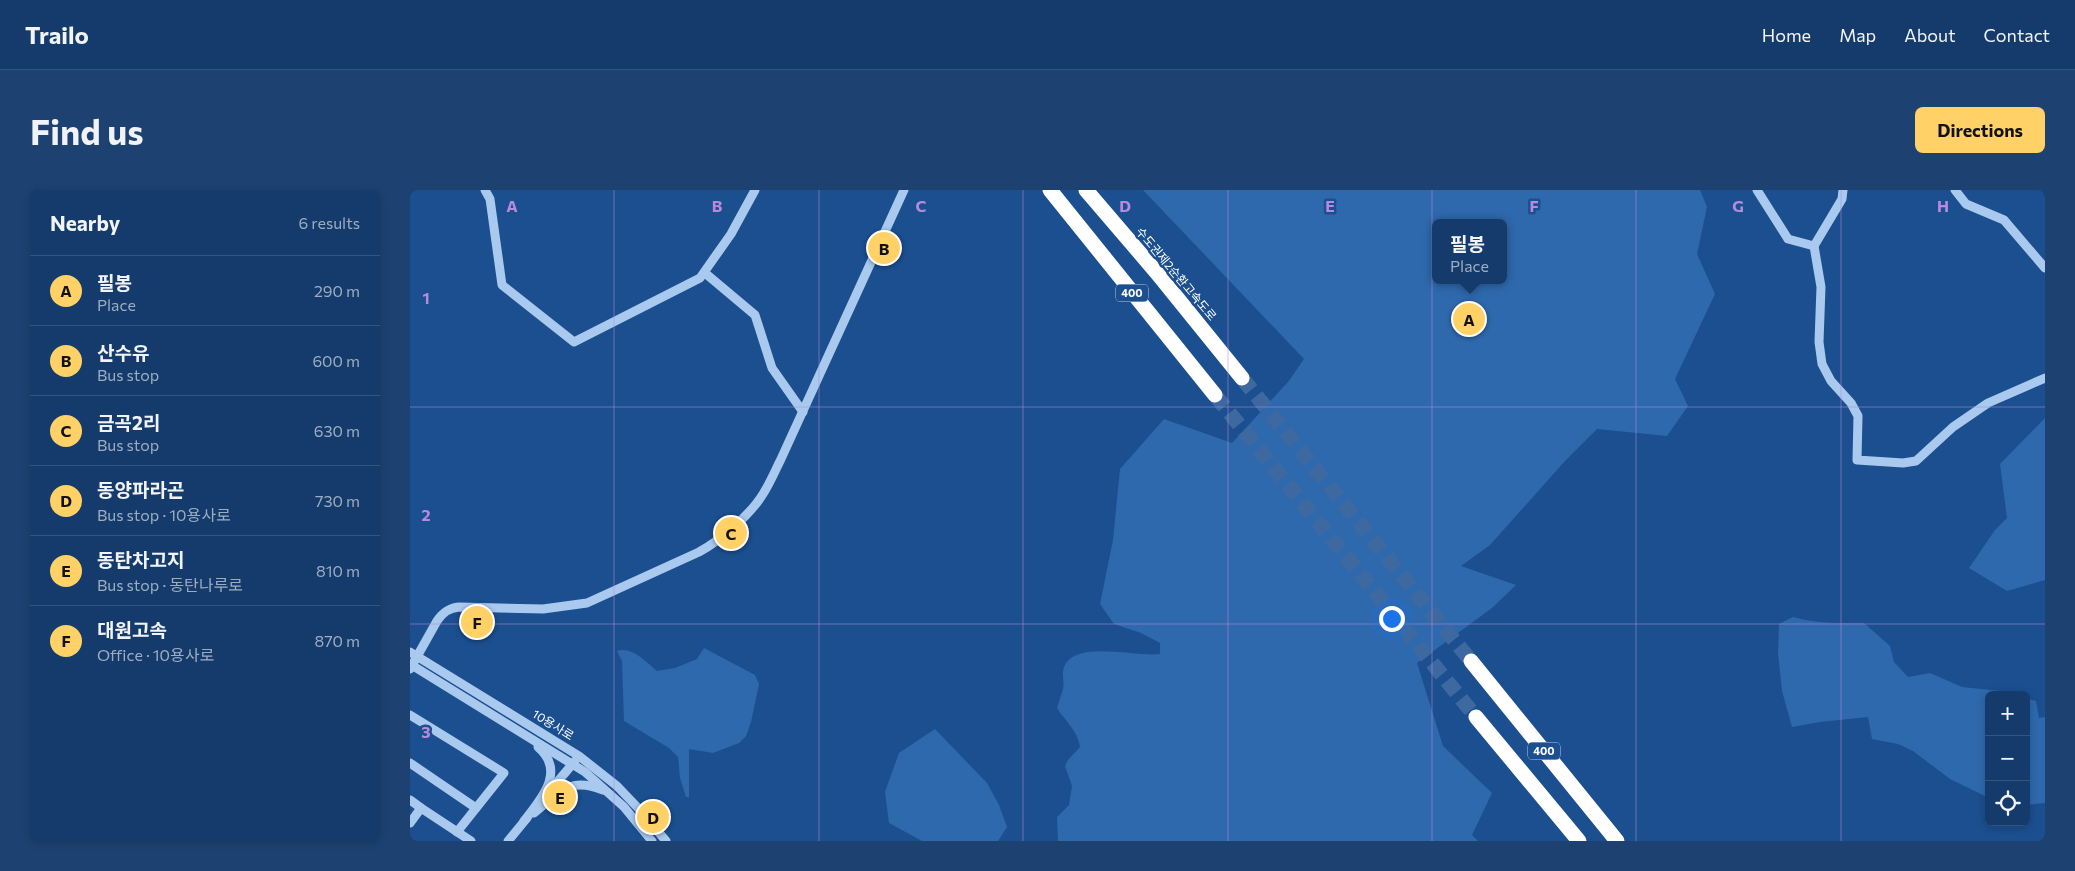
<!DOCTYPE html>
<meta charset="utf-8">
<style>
:root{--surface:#143b6b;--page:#1d4271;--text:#f1f3f6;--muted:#9dadc1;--line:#33557e;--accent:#ffd166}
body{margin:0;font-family:Commissioner,"Noto Sans KR",sans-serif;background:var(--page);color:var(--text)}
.controls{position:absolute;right:15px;bottom:15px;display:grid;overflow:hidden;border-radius:8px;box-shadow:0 2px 8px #0003}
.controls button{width:45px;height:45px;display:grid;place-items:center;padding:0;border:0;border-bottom:1px solid var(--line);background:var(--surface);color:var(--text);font:25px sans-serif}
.you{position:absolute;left:981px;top:428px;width:18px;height:18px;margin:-12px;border:4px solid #fff;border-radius:50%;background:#1a73e8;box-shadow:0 0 0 8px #1a73e833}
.badge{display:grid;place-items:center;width:32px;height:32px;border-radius:50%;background:var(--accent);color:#111;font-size:16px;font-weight:700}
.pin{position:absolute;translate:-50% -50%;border:2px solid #fff;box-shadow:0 1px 5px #0006}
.popup{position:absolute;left:1022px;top:29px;width:75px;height:65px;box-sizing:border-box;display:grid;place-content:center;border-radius:8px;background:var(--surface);filter:drop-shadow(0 1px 4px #0005);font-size:16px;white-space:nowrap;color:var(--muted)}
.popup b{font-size:19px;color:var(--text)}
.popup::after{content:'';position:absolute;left:50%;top:100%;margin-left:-10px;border:10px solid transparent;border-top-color:var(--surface)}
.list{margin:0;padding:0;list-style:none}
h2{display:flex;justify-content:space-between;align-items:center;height:65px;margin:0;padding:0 20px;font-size:21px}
h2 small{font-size:16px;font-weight:400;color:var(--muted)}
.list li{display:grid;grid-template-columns:32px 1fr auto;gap:15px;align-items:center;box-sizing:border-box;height:70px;padding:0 20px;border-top:1px solid var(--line)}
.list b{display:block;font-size:19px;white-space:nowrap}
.list p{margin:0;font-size:16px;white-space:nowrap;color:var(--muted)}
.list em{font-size:16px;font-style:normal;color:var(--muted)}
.icon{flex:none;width:28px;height:28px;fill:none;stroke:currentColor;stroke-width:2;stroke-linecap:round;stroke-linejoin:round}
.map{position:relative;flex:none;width:1635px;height:651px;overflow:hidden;border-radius:8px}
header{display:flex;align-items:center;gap:30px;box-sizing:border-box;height:70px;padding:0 25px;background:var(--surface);border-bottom:1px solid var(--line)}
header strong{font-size:24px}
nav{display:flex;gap:28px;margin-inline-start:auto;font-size:18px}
.intro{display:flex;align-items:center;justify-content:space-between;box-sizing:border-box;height:120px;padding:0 30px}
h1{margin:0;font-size:35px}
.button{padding:12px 22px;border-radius:8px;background:var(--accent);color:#111;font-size:18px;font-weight:700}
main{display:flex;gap:30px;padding:0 30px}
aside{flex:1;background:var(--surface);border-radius:8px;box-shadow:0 2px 8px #0003}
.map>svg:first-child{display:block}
.green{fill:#2e69ad;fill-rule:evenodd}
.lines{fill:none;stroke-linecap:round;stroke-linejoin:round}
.highway-tunnel{stroke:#3d69a0;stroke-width:15;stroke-dasharray:15 8;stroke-linecap:butt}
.minor{stroke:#a9c9ee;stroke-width:9}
.highway{stroke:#fff;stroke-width:15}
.grid{fill:none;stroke:#b68bdc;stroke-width:1;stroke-opacity:0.55}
.labels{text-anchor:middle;stroke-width:5;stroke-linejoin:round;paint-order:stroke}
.shield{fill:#1b4f8f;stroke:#bbcadd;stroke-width:1}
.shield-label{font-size:11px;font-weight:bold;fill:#fff}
.street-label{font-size:12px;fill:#fff;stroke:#1b4f8f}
.grid-label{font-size:16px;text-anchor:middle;font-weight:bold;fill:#b68bdc;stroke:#1b4f8f;stroke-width:5;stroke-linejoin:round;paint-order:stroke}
</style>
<header>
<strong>Trailo</strong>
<nav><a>Home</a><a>Map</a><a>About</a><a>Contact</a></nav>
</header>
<div class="intro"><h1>Find us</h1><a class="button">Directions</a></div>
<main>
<aside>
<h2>Nearby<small>6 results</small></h2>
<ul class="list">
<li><span class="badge">A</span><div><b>필봉</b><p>Place</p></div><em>290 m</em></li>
<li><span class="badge">B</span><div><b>산수유</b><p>Bus stop</p></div><em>600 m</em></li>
<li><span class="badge">C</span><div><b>금곡2리</b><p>Bus stop</p></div><em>630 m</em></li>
<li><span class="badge">D</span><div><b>동양파라곤</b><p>Bus stop · 10용사로</p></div><em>730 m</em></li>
<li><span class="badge">E</span><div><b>동탄차고지</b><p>Bus stop · 동탄나루로</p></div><em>810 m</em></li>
<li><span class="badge">F</span><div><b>대원고속</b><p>Office · 10용사로</p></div><em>870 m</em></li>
</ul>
</aside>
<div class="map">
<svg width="1635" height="651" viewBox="0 0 1635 651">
<rect width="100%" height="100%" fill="#1b4f8f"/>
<g class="green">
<path d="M733,0H1290L1297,17L1287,64L1305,104L1265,189L1278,216L1257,246L1187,239L1155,271L1080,355L1051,376L1106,395L1082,418L1007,473L1033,556L1082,603L1062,645L1068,651H648L647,627L659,615L662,596L655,576L658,570L670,557C668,541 655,531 647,518C649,512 651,505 653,499C655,490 650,482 656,473C671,451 726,467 750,464V453L731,443L704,434L690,414L703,350L710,279L754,229L822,253L878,192L894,169ZM1025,33H1093V90H1025Z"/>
<path d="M1635,228V390L1597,401L1559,378L1585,340L1597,328L1590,274Z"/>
<path d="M1383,427C1407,434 1429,433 1454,433L1480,456L1484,472L1498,487L1520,483L1552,497L1591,501L1605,505H1579V608L1540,589L1503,561L1488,554L1462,549L1458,527L1410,532L1382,537L1372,501L1368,463L1369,434Z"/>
<path d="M294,458L345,485L349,494L341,532L336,546L329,553L303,563L279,559V607H276L270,588L268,567L259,558L214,531L212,471L207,461C222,456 236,472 247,481L265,478L287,469Z"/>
<path d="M1616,508L1626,511L1629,528L1635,527V613L1616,615Z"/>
<path d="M525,539L577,593L589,615L597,637L588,651H512L479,633L475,602L489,563Z"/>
</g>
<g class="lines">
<g class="highway-tunnel">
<path d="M832,188L1061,471"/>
<path d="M805,205L1066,527"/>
</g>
<g class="minor">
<path d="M75,0L80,9L92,95L164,152L290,88L321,44L345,0"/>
<path d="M1347,0L1378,49L1404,56L1411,97L1409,152L1412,174L1421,191L1441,213L1448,226L1447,270L1493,273L1506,271L1543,237L1578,213L1635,188"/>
<path d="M1545,0L1556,14L1594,30L1635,78"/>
<path d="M1404,56L1432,9L1433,0"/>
<path d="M295,83L345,125L362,178L393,222"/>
<path d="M0,462L169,566L207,596L229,619L256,651"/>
<path d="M0,474L175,582L214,617L242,651"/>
<path d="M0,479L27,431C33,422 39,418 49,417L133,419L177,413L289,362C311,350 340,325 353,304C360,293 365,281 371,269L494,0"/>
<path d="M0,525L94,583L47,642"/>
<path d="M0,573L66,618"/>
<path d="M138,603L165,571"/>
<path d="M0,610L11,618L0,633"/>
<path d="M11,618L61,651"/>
<path d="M124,623C149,603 159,586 193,600"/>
<path d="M114,631C132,608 156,581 128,557"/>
<path d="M98,651L117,628"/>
</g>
<g class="highway">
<path d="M640,0L805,205"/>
<path d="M676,0L747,83L832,188"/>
<path d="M1061,471L1207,651"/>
<path d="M1066,527L1169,651"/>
</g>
</g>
<path class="grid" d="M204,0V651M409,0V651M613,0V651M818,0V651M1022,0V651M1226,0V651M1431,0V651M0,217H1635M0,434H1635"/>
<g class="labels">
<g class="shield">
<rect x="706" y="94.5" width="32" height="17" rx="4"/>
<rect x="1118" y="552.5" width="32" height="17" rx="4"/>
</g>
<g class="shield-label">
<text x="722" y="107">400</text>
<text x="1134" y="565">400</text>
</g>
<g class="street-label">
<text transform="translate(766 84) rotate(50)" y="4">수도권제2순환고속도로</text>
<text transform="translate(143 535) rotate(32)" y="4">10용사로</text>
</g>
</g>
<g class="grid-label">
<text x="102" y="22">A</text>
<text x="307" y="22">B</text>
<text x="511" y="22">C</text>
<text x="715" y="22">D</text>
<text x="920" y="22">E</text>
<text x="1124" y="22">F</text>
<text x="1328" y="22">G</text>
<text x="1533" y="22">H</text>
<text x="16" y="114">1</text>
<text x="16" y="331">2</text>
<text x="16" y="548">3</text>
</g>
</svg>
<div class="controls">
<button>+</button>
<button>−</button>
<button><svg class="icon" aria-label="locate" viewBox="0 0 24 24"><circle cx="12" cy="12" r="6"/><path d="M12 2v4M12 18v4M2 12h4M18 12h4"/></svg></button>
</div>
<div class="you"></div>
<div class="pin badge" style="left:1059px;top:129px">A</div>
<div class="popup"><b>필봉</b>Place</div>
<div class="pin badge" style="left:474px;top:58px">B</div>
<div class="pin badge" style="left:321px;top:343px">C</div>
<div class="pin badge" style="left:243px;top:627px">D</div>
<div class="pin badge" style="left:150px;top:607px">E</div>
<div class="pin badge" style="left:67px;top:432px">F</div>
</div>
</main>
